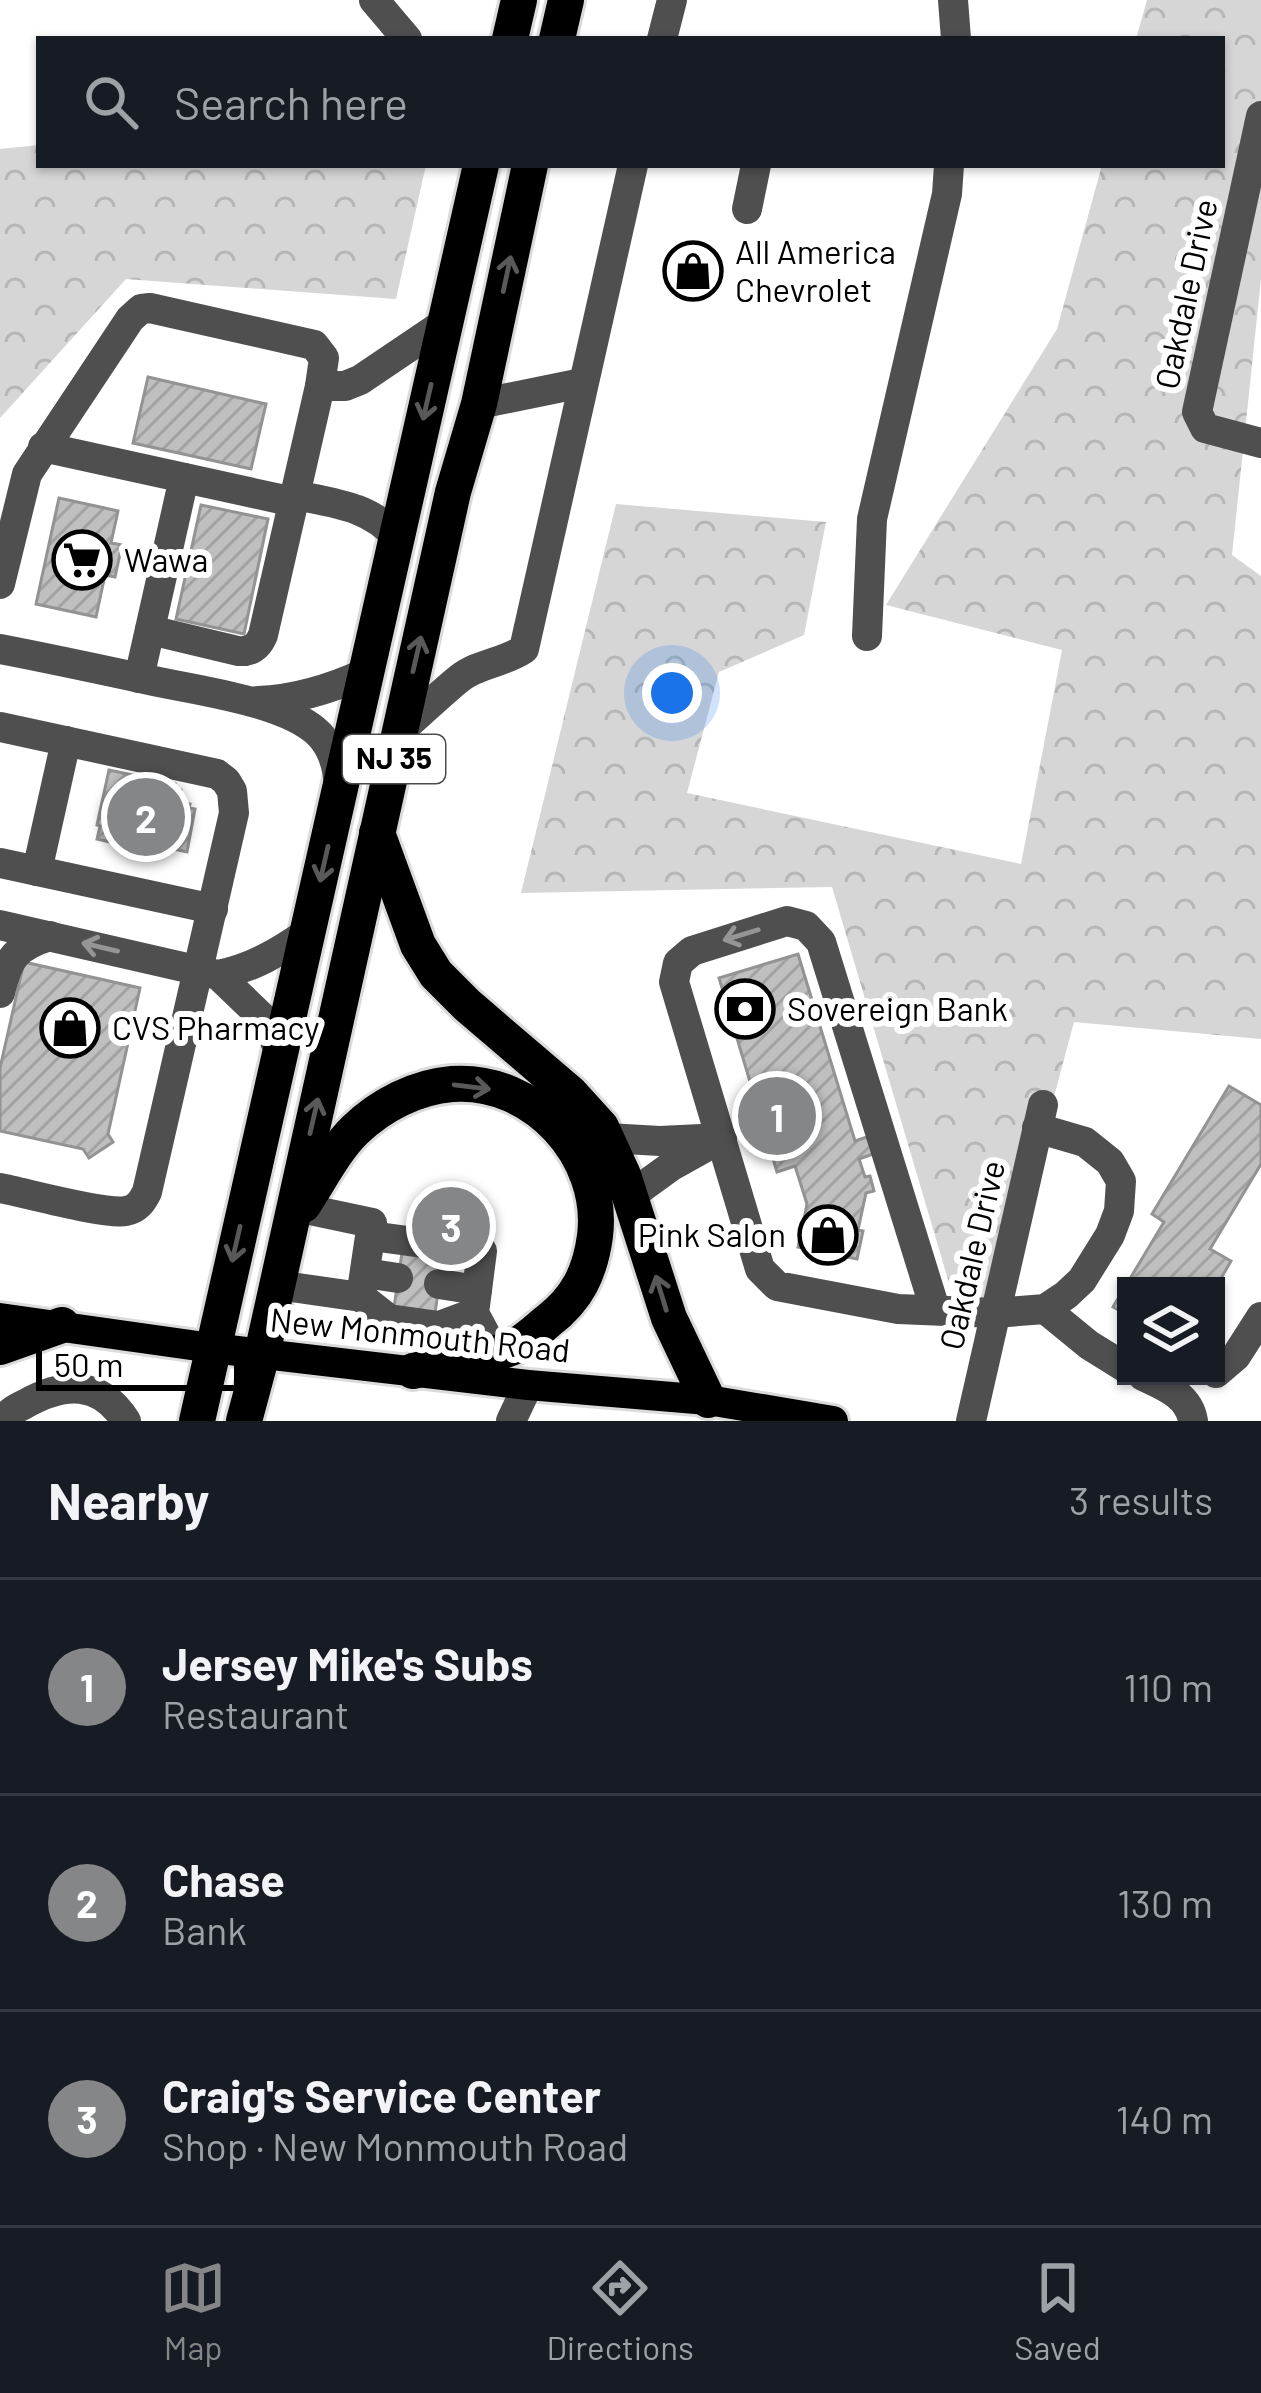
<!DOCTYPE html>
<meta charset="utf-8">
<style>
:root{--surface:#171b24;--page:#20242c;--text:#f1f3f6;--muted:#9ea1a6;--line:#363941;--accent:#858687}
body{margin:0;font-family:Barlow,sans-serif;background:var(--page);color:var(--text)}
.controls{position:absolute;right:36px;bottom:36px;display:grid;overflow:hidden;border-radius:0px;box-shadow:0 3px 9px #0004}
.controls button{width:108px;height:108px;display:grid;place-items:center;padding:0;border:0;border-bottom:3px solid var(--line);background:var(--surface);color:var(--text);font:60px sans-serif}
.scale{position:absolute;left:36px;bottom:30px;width:204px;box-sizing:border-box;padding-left:12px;border:6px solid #000;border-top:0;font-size:33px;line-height:42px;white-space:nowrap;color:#000;-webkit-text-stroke:9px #fff;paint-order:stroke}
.you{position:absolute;left:672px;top:693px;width:42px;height:42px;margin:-30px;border:9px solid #fff;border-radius:50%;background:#1a73e8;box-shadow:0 0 0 18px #1a73e833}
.badge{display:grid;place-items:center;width:78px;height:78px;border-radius:50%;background:var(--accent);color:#fff;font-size:39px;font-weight:700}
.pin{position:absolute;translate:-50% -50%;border:6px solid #fff;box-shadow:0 3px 12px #0006}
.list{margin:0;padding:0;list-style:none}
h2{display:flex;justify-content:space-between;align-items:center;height:156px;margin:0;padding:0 48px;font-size:51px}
h2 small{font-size:39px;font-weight:400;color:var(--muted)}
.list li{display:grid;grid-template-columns:78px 1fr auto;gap:36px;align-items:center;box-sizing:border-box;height:216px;padding:0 48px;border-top:3px solid var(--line)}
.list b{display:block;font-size:45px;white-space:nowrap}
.list p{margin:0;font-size:39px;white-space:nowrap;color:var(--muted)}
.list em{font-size:39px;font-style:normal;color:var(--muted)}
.icon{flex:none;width:66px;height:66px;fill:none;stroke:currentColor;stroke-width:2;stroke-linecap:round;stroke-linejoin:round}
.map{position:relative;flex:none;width:1261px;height:1421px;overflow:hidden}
.search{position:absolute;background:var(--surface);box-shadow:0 3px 9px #0004;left:36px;right:36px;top:36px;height:132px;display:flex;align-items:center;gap:30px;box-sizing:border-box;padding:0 42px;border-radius:0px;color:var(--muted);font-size:45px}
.sheet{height:804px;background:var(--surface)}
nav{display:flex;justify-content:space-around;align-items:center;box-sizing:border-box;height:168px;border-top:3px solid var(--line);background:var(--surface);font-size:33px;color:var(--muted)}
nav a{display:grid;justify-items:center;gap:6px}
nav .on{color:var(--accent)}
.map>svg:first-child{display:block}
.forest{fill:url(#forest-crowns)}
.building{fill:url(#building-hatch);stroke:#939393;stroke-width:3}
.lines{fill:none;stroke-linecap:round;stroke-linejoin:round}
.major-casing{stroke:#dbdbdb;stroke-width:36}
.highway-casing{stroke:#dbdbdb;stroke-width:42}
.minor{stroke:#4f4f4f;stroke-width:30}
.major{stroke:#000;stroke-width:30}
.highway{stroke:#000;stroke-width:36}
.oneway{stroke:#595959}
.oneway2{stroke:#959595}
.labels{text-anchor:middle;stroke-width:12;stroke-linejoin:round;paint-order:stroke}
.shield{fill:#fff;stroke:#4c4c4c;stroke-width:3}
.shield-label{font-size:30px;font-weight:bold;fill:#000}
.poi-label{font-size:33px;fill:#000;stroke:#fff;text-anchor:start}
.street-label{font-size:33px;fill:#000;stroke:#fff}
</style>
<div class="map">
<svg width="1261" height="1421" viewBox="0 0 1261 1421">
<defs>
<pattern id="forest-crowns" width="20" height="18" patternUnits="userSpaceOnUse" patternTransform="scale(3)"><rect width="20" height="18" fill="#d6d6d6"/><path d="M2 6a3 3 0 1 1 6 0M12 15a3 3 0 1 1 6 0" fill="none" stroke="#b6b6b6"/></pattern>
<pattern id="building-hatch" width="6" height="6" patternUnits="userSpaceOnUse" patternTransform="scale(3)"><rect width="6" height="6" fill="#bfbfbf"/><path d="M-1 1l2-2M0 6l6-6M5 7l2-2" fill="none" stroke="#a2a2a2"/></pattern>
</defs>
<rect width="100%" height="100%" fill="#fff"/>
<g class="forest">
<path d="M1147,0H1261V279L1232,555L1261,576V1039L1074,1022L998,1306L949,1283L832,887L521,893L616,504L826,522L804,635L719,672L687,793L1021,864L1062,650L886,605L1057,329L1102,165H1222V39H1136Z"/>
<path d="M39,145V165H426L396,299L126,279L0,418V149Z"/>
</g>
<g class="building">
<path d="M148,377L266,404L251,469L133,443Z"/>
<path d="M59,498L118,511L111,543L122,545L115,577L105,575L96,617L36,604Z"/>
<path d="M201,505L268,519L244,634L176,619Z"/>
<path d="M109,770L175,784L174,788L181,790L179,801L190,804L189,808L195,809L187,852L165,847L163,854L97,839L100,826L97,825Z"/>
<path d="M798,954L855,1141L867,1137L873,1154L859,1159L865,1177L870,1176L874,1191L866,1193L858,1230L863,1231L857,1259L798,1247L807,1204L795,1166L777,1172L719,978Z"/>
<path d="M24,962L140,988L108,1134L113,1142L89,1158L83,1149L0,1131V1068Z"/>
<path d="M1229,1086L1261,1105V1164L1210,1249L1231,1261L1216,1287L1126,1286V1314L1113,1307L1164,1222L1152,1214Z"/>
<path d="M403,1246L444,1251L434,1320L393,1314Z"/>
</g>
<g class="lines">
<defs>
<path id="major" d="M0,1318L212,1348L528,1385L708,1400L833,1421"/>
<g id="highway">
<path d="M510,39L519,0"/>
<path d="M557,39L566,0"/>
<path d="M377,833L418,945L436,974L467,1005L571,1094L601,1127L623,1175L669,1318L708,1400"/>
<path d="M303,1205C318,1183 335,1149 355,1130C381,1105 416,1087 452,1084C534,1078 605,1156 595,1236C590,1273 577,1299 548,1321C537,1330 524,1343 511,1348C481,1360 445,1363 413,1371"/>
<path d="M0,1347L62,1325"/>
<path d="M197,1421L481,165"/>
<path d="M244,1421L262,1354L453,492L479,404L530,165"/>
</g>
</defs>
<use href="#major" class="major-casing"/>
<use href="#highway" class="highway-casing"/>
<g class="minor">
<path d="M374,0L407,39"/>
<path d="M953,0L956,39"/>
<path d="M662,39L672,0"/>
<path d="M1261,116L1197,412L1205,428L1261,443"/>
<path d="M747,209L756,165"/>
<path d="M479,404L582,383"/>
<path d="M43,447L294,502"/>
<path d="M295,495C333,503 371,506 397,538"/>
<path d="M0,584L27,474L130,319L141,309L150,308L314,345L324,358L320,386"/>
<path d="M150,630L238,651C251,652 258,647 263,635L320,386H345L360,380L446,322"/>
<path d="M867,636L872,519L947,194L949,165"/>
<path d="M0,649C52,659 103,670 154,681C200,691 288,702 320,735C333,749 338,769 339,787"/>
<path d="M139,678L184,478"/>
<path d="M258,701C297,700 333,688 368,672"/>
<path d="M0,727L217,774L226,781L232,791L234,813L147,1192C142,1202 137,1209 126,1211C105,1215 26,1193 0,1188"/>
<path d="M400,731C420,714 440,694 460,678C479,663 504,663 524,649L633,165"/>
<path d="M0,863L213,909"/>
<path d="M37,871L66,741"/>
<path d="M0,925L218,975L264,1019L281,1053"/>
<path d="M218,975C253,968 279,952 308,932"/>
<path d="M0,993C8,958 15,947 50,936"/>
<path d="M607,1138L660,1141L722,1138L670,1167L630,1196"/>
<path d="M371,1236L482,1251L474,1313L495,1352"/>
<path d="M365,1273L398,1278"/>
<path d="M439,1284L477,1290"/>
<path d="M277,1285L361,1297L372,1223L301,1208"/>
<path d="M361,1297L389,1319L439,1326L474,1313"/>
<path d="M935,1309L821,942L806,926L787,921L692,951L678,963L674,982L760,1269L777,1286L898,1309L995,1313L1045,1309L1066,1295L1082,1280L1110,1235L1119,1211L1121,1181L1110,1162L1085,1142L1037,1128"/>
<path d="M1045,1309L1089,1345L1126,1368"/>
<path d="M1216,1373L1236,1356L1261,1317"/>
<path d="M1143,1376C1164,1386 1189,1395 1193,1421"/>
<path d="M3,1421C9,1412 15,1409 25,1404C64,1382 100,1380 126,1421"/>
<path d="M511,1421L528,1385"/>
<path d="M971,1421L1043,1105"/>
</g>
<use href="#major" class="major"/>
<use href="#highway" class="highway"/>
</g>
<defs><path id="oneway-shaft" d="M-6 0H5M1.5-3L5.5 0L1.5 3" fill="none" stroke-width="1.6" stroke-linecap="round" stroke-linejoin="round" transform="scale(3)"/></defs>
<g class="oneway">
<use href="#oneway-shaft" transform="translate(507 274) rotate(-78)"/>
<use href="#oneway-shaft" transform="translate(427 402) rotate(103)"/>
<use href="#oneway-shaft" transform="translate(417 654) rotate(-77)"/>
<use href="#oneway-shaft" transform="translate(324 864) rotate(103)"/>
<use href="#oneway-shaft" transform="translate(472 1087) rotate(7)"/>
<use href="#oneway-shaft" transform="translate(314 1116) rotate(-77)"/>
<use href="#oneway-shaft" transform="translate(236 1244) rotate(103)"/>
<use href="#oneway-shaft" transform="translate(661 1293) rotate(-107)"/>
</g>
<g class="oneway2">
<use href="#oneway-shaft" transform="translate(741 935) rotate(163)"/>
<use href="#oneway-shaft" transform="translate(100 947) rotate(-167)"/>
</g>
<defs>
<symbol id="shop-ring" viewBox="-11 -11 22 22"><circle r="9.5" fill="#fff" stroke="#000" stroke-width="1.5"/><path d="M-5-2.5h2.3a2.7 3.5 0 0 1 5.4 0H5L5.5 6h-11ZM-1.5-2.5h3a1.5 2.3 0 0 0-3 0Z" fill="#000"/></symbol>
<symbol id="supermarket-ring" viewBox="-11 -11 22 22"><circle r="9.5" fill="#fff" stroke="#000" stroke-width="1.5"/><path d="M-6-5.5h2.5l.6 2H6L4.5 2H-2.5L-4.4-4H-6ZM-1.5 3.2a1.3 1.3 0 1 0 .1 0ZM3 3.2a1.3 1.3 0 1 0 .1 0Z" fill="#000"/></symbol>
<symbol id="bank-ring" viewBox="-11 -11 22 22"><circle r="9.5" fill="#fff" stroke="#000" stroke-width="1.5"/><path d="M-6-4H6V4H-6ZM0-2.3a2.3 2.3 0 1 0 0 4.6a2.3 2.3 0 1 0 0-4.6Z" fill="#000"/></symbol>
</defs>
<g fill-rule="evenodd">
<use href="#shop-ring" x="660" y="238" width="66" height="66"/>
<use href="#supermarket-ring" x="49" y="527" width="66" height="66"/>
<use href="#bank-ring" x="712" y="976" width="66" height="66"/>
<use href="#shop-ring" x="37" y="995" width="66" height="66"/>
<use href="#shop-ring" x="795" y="1202" width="66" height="66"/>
</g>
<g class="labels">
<rect class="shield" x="343" y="735" width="102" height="48" rx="9"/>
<g class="shield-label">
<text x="394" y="769">NJ 35</text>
</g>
<g class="poi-label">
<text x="735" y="264">All America<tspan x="735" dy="38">Chevrolet</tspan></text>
<text x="124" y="572">Wawa</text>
<text x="787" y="1021">Sovereign Bank</text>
<text x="112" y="1040">CVS Pharmacy</text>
<text x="786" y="1247" text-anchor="end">Pink Salon</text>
</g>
<g class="street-label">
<text transform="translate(1186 294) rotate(-78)" y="12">Oakdale Drive</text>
<text transform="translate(972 1255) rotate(-77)" y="12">Oakdale Drive</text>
<text transform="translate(420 1335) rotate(6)" y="12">New Monmouth Road</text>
</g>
</g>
</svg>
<div class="controls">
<button><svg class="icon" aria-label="layers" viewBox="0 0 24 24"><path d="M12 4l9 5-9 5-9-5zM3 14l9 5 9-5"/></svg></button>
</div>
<div class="scale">50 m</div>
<div class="you"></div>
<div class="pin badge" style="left:777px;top:1116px">1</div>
<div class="pin badge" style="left:146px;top:817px">2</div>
<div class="pin badge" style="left:451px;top:1226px">3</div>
<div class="search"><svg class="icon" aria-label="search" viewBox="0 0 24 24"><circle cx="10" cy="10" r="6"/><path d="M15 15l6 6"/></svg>Search here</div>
</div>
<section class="sheet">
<h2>Nearby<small>3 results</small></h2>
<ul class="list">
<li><span class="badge">1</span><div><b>Jersey Mike's Subs</b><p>Restaurant</p></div><em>110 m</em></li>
<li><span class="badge">2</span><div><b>Chase</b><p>Bank</p></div><em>130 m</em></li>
<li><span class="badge">3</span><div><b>Craig's Service Center</b><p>Shop · New Monmouth Road</p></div><em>140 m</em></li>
</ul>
</section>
<nav>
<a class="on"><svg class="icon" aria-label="map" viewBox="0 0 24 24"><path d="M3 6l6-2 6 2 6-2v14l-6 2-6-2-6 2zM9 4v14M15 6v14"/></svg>Map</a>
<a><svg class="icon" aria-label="directions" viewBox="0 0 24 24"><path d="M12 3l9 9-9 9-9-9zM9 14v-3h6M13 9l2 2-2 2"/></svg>Directions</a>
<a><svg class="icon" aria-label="saved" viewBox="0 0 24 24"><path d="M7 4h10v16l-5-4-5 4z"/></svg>Saved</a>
</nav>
